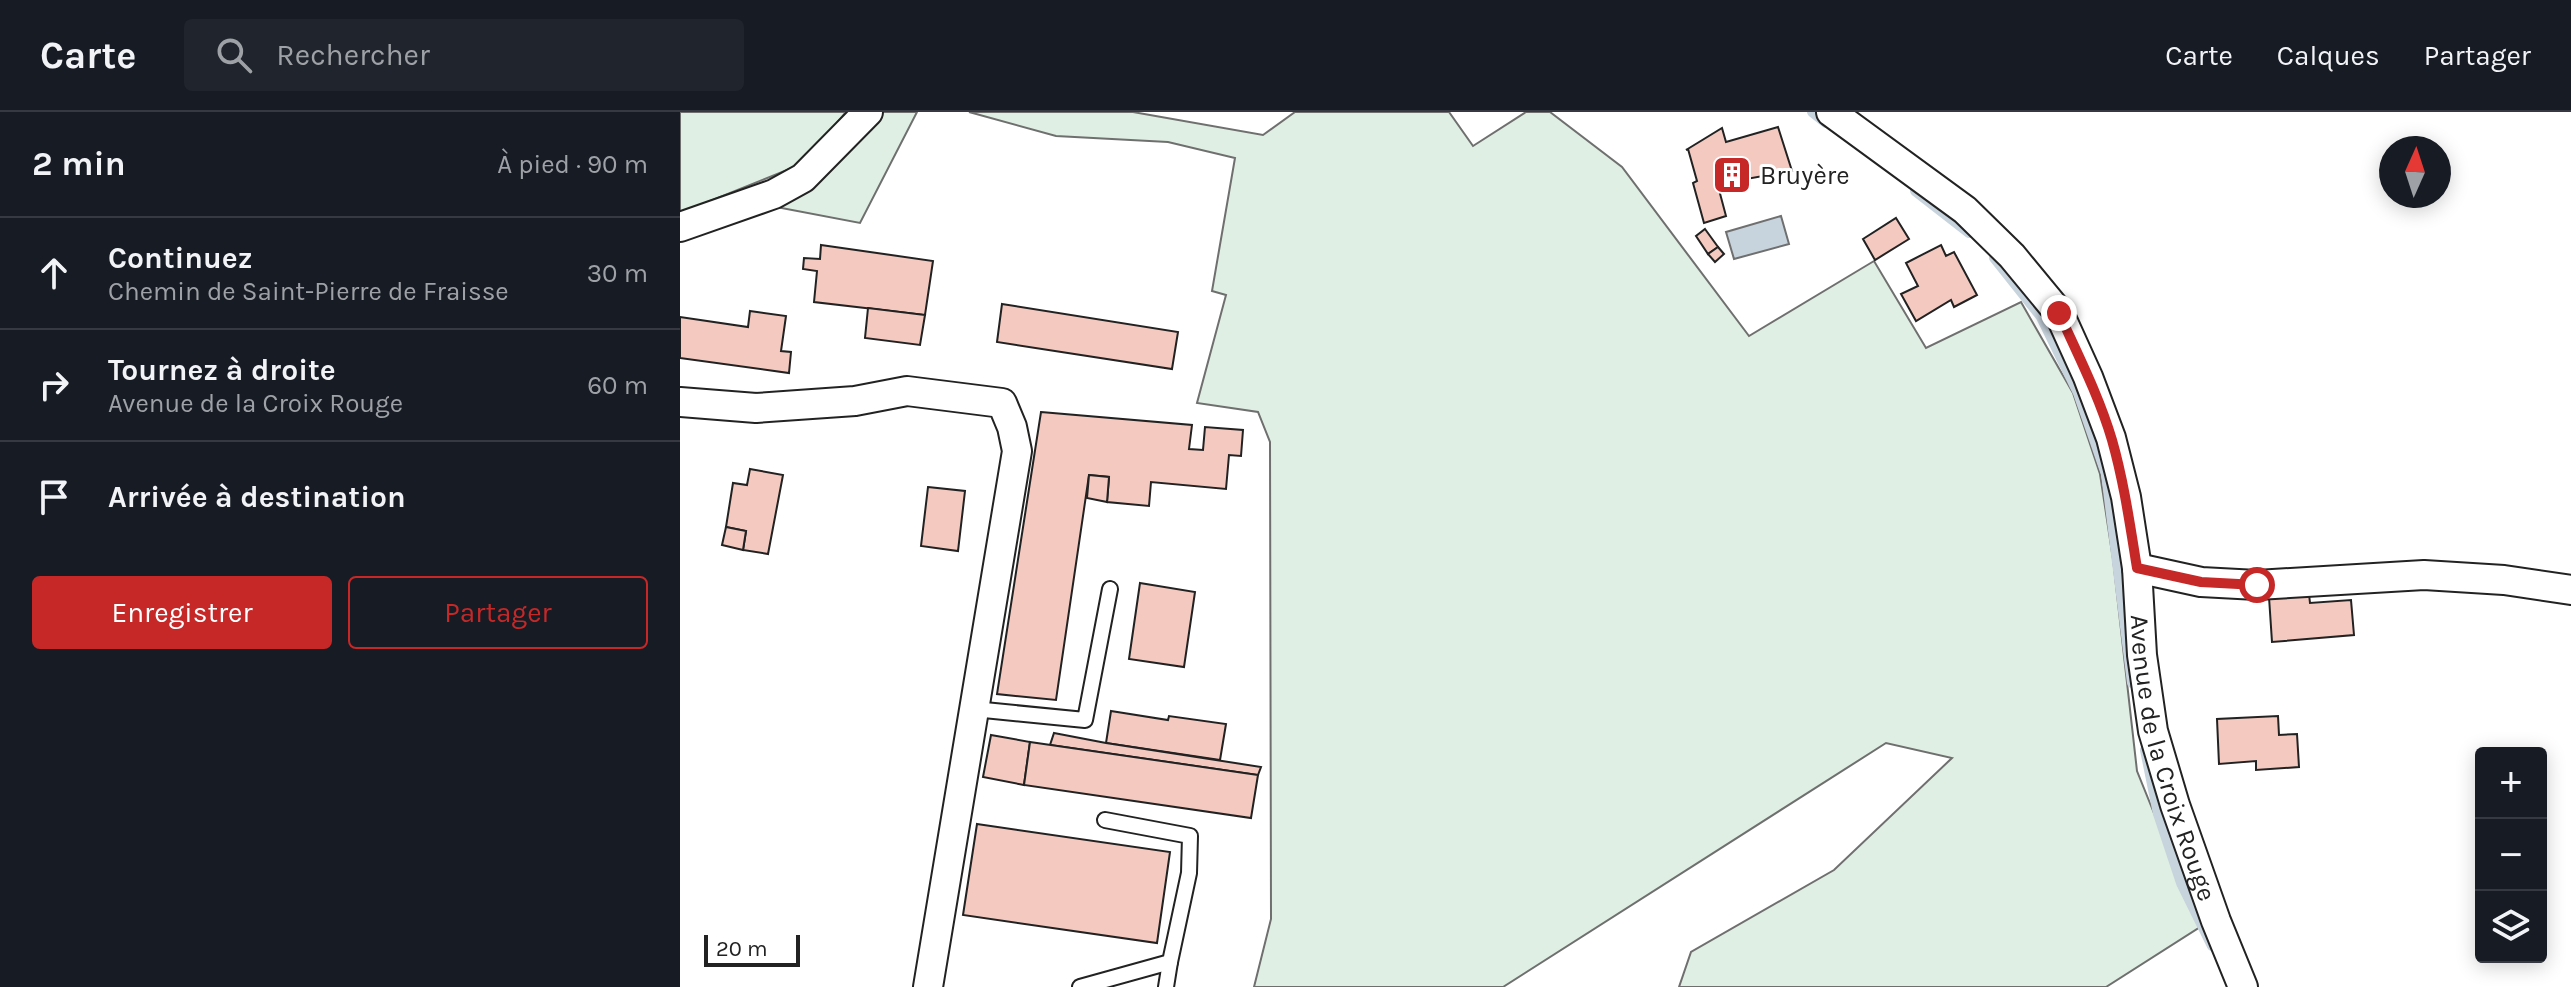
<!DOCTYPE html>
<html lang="fr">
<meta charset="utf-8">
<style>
:root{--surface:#171b24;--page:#20242c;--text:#f1f3f6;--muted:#9ea1a6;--line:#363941;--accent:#c62828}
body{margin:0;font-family:Karla,sans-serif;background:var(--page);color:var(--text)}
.controls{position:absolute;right:24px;bottom:24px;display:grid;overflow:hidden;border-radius:8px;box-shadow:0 4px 20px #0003}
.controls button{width:72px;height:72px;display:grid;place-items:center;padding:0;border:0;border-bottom:2px solid var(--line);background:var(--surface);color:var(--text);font:40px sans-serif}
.compass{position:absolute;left:1699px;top:24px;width:72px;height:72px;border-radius:50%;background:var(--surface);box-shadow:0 4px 20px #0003;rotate:3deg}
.scale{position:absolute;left:24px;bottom:20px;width:96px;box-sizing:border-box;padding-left:8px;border:4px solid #222;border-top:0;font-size:22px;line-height:28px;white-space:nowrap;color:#222;-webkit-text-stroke:6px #fff;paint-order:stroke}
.stop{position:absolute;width:24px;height:24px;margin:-18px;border:6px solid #c62828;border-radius:50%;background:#fff}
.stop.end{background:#c62828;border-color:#fff;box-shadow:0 2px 8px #0008}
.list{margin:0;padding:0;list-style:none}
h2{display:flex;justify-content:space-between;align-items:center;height:104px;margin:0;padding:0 32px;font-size:34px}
h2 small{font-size:26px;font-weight:400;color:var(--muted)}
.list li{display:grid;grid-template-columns:52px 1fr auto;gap:24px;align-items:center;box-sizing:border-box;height:112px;padding:0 32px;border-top:2px solid var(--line)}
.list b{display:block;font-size:30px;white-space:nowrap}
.list p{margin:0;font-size:26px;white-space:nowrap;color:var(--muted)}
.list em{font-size:26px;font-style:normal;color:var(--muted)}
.actions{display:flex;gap:16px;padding:24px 32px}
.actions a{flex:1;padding:18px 0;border:2px solid var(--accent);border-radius:8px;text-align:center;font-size:28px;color:var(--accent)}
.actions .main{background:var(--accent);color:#fff}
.icon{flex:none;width:44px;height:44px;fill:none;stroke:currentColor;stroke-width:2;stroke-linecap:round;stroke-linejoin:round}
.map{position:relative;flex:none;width:1891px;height:875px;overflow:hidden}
header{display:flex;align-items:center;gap:48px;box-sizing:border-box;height:112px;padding:0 40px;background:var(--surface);border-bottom:2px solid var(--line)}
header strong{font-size:38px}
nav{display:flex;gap:44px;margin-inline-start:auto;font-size:28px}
.search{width:560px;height:72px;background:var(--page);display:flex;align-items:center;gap:20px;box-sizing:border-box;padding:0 28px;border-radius:8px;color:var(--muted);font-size:30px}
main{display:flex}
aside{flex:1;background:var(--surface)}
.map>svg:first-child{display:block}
.green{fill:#e0efe3;stroke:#6f6f6f;stroke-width:2}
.water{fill:#c7d3dd;stroke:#6f6f6f;stroke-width:2}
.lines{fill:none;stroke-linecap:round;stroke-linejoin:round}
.stream{stroke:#c7d3dd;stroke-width:10}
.building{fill:#f3c9c0;stroke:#222;stroke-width:2}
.service-casing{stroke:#222;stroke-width:18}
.minor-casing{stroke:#222;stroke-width:32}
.service{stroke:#fff;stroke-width:14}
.minor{stroke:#fff;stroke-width:28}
.route{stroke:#c62828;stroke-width:10}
.labels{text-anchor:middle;stroke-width:6;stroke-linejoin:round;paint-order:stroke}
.poi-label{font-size:26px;fill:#222;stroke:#fff;text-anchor:start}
.street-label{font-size:26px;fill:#222;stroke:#fff}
</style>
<header>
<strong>Carte</strong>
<div class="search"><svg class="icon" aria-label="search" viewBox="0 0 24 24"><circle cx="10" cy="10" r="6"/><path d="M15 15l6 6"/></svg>Rechercher</div>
<nav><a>Carte</a><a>Calques</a><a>Partager</a></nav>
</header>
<main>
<aside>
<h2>2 min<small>À pied · 90 m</small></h2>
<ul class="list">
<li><svg class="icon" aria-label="ahead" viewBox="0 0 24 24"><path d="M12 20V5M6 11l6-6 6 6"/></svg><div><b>Continuez</b><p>Chemin de Saint-Pierre de Fraisse</p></div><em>30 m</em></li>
<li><svg class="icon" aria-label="right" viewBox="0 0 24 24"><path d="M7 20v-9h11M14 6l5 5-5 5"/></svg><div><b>Tournez à droite</b><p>Avenue de la Croix Rouge</p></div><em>60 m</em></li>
<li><svg class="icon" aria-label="arrive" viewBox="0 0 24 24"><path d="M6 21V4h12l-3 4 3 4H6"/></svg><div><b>Arrivée à destination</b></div></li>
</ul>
<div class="actions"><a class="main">Enregistrer</a><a>Partager</a></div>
</aside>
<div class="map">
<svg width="1891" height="875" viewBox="0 0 1891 875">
<rect width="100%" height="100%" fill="#fff"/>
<g class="green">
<path d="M0,0H166L122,52L0,101Z"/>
<path d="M203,0H237L180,111L91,94L146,60Z"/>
<path d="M289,0H453L583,23L615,0H769L793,34L846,0H870L942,55L1069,224L1194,149L1246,236L1341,190L1393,281L1420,362L1433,447L1457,659L1520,815L1426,875H999L1011,840L1154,758L1272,646L1206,631L823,875H574L591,807L590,330L578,300L517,291L546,183L532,179L555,46L488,30L376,24Z"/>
</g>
<path class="water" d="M1101,104L1109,132L1054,147L1046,120Z"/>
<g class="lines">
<g class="stream">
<path d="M1132,0L1146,11"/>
<path d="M1235,79L1289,121"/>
<path d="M1314,146L1361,205L1398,281L1426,362L1452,571"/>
<path d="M1465,638L1478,702L1501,771L1532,834"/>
</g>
</g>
<g class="building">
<path d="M1098,15L1112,59L1066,67L1067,76L1051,79L1050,72L1038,74L1046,104L1024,111L1013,71L1017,69L1008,37L1006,38L1042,16L1046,30Z"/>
<path d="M1216,106L1229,127L1195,148L1183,127Z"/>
<path d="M1025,117L1038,135L1028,142L1016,124Z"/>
<path d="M141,133L253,149L245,203L134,190L137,159L123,157L124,146L140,147Z"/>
<path d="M1261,133L1266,144L1274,140L1297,183L1274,195L1271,188L1236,209L1221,182L1238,174L1226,151Z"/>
<path d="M1038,135L1044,142L1035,150L1028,142Z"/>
<path d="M322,192L498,220L492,257L317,230Z"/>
<path d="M188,196L245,203L240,233L185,226Z"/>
<path d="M70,199L106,204L101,239L111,240L109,261L0,246V205L68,215Z"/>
<path d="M361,300L512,313L509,337L523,338L525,315L563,318L561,344L549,343L546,377L471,370L469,394L427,390L429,365L409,363L376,588L317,582Z"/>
<path d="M70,357L103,363L88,442L63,438L66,419L46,415L53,371L67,373Z"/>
<path d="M409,363L429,365L427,390L407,386Z"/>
<path d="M248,375L285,379L278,439L241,434Z"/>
<path d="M46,415L66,419L63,438L42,433Z"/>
<path d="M460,471L515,480L504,555L449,547Z"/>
<path d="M1629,482L1630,491L1671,488L1674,523L1592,530L1589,485Z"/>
<path d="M431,599L488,608L489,604L546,612L540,648L426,631Z"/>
<path d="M1598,604L1599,623L1617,622L1619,655L1576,658V649L1539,652L1537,607Z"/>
<path d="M374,621L426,631L581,655L578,663L370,633Z"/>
<path d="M311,623L350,630L344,673L303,665Z"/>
<path d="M350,630L578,663L571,706L344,673Z"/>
<path d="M297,712L490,740L477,831L283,803Z"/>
</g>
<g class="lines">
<defs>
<g id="service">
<path d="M294,597L405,608L430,477"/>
<path d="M400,875L490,850L509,761L510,724L425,708"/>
<path d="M486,875L490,850"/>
</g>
<g id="minor">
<path id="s1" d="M1151,0L1285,98L1332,144L1379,201L1408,265L1431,326L1446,385L1457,456L1462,543L1473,619L1495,693L1536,809L1563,875"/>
<path d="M0,115L94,82L123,66L188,0"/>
<path d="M0,290L76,296L175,289L227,279L322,291L332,315L337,339L248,875"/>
<path d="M1457,456L1521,470L1577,473L1744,463L1824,468L1891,478"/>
</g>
</defs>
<use href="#service" class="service-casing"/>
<use href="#minor" class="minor-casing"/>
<use href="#service" class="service"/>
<use href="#minor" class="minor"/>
</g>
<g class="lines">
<path class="route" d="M1379,201C1398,243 1419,284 1432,328C1444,370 1450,413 1457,456L1521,470L1577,473"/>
</g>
<defs>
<symbol id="building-square" viewBox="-11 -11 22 22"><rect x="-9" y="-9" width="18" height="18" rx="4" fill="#c62828" stroke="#fff"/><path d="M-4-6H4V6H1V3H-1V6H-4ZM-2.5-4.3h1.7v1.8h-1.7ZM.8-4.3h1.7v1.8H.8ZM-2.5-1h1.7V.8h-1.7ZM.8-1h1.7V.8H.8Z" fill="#fff"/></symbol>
</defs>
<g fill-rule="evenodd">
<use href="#building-square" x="1030" y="41" width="44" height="44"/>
</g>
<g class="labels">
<g class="poi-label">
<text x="1080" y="72">Bruyère</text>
</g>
<g class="street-label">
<text dy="9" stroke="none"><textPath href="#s1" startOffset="768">Avenue de la Croix Rouge</textPath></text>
</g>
</g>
</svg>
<div class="controls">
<button>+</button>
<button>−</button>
<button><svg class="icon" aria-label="layers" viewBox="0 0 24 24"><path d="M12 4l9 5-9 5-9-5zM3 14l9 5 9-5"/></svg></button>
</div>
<svg class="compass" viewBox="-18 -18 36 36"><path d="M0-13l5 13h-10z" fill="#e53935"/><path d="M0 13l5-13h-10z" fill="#9ea1a6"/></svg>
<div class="scale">20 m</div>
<div class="stop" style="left:1577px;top:473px"></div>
<div class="stop end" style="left:1379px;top:201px"></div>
</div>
</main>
